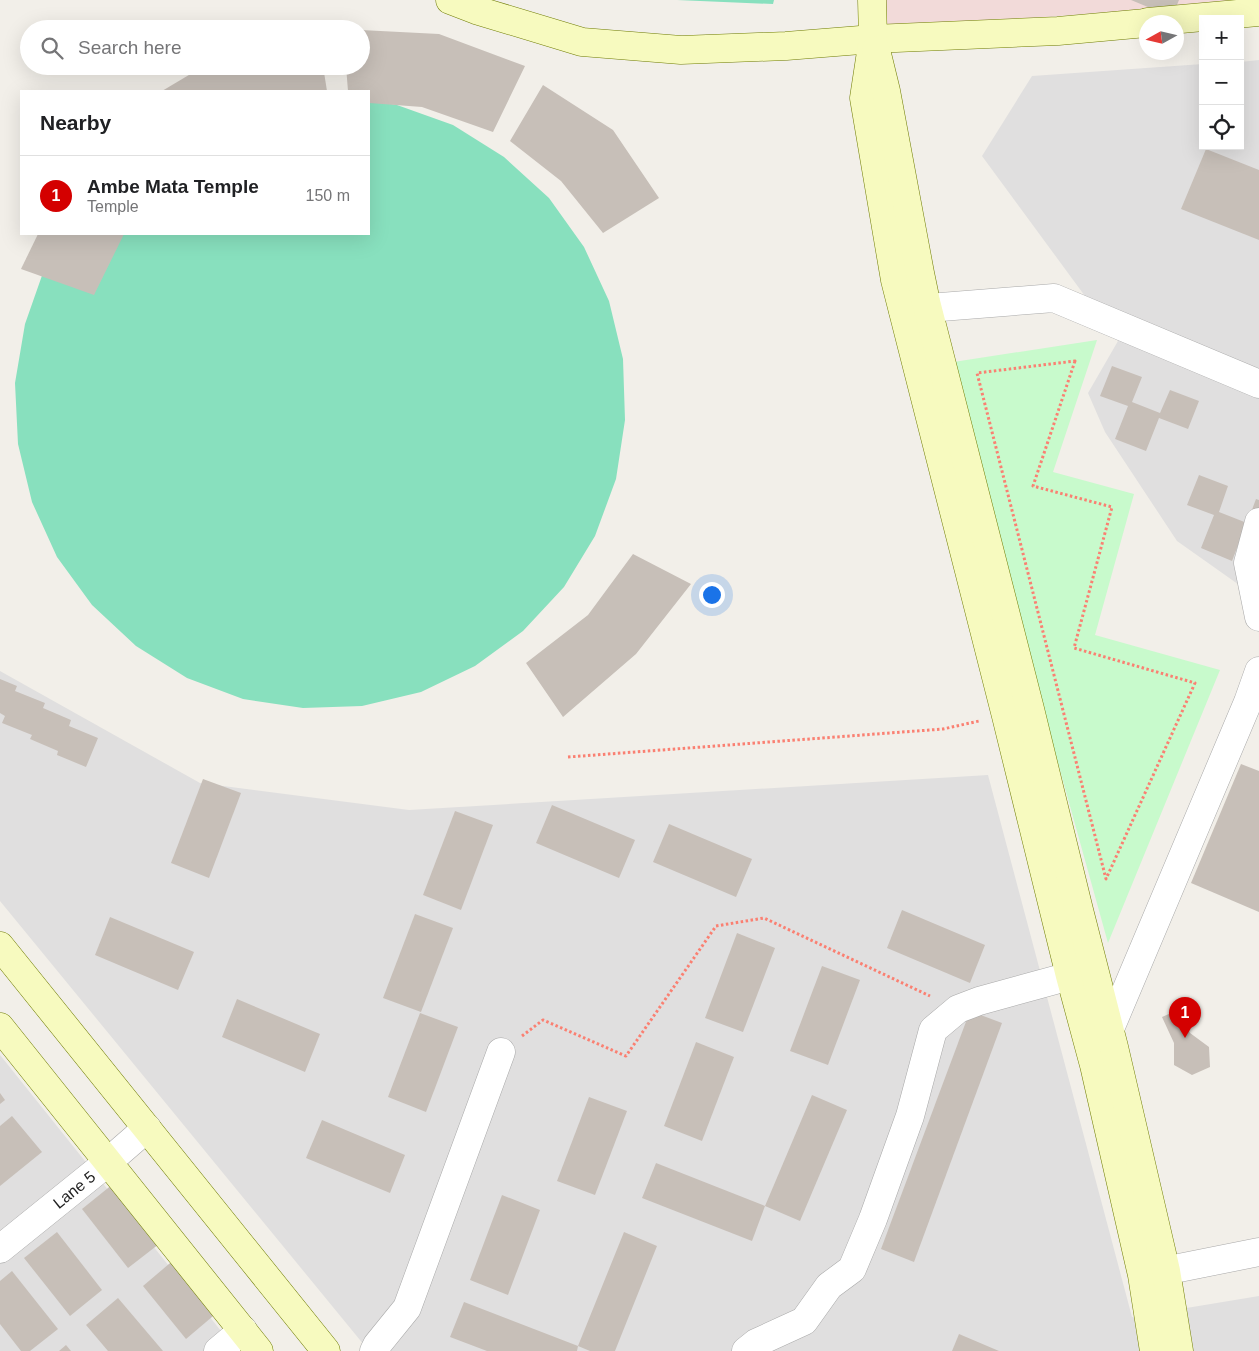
<!DOCTYPE html>
<meta charset="utf-8">
<style>
:root{--surface:#fff;--page:#f2f2f2;--text:#202124;--muted:#757577;--line:#e0e0e0;--accent:#d40000}
body{margin:0;font-family:Arial,sans-serif;background:var(--page);color:var(--text)}
.controls{position:absolute;right:15px;top:15px;display:grid;overflow:hidden;border-radius:0px;box-shadow:0 5px 20px #0002}
.controls button{width:45px;height:45px;display:grid;place-items:center;padding:0;border:0;border-bottom:1px solid var(--line);background:var(--surface);color:var(--text);font:25px sans-serif}
.compass{position:absolute;left:1139px;top:15px;width:45px;height:45px;border-radius:50%;background:var(--surface);box-shadow:0 5px 20px #0002;rotate:262deg}
.you{position:absolute;left:711px;top:594px;width:18px;height:18px;margin:-12px;border:4px solid #fff;border-radius:50%;background:#1a73e8;box-shadow:0 0 0 8px #1a73e833}
.badge{display:grid;place-items:center;width:32px;height:32px;border-radius:50%;background:var(--accent);color:#fff;font-size:16px;font-weight:700}
.pin{position:absolute;translate:-50% -41px;filter:drop-shadow(0 1px 2px #0008)}
.pin::after{content:'';position:absolute;top:26px;width:18px;height:15px;background:inherit;clip-path:polygon(0 0,100% 0,50% 100%)}
.list{margin:0;padding:0;list-style:none}
h2{display:flex;justify-content:space-between;align-items:center;height:65px;margin:0;padding:0 20px;font-size:21px}
h2 small{font-size:16px;font-weight:400;color:var(--muted)}
.list li{display:grid;grid-template-columns:32px 1fr auto;gap:15px;align-items:center;box-sizing:border-box;height:80px;padding:0 20px;border-top:1px solid var(--line)}
.list b{display:block;font-size:19px;white-space:nowrap}
.list p{margin:0;font-size:16px;white-space:nowrap;color:var(--muted)}
.list em{font-size:16px;font-style:normal;color:var(--muted)}
.icon{flex:none;width:28px;height:28px;fill:none;stroke:currentColor;stroke-width:2;stroke-linecap:round;stroke-linejoin:round}
.map{position:relative;flex:none;width:1259px;height:1351px;overflow:hidden}
.search{position:absolute;background:var(--surface);box-shadow:0 5px 20px #0002;left:20px;top:20px;width:350px;height:55px;display:flex;align-items:center;gap:12px;box-sizing:border-box;padding:0 18px;border-radius:28px;color:var(--muted);font-size:19px}
.panel{position:absolute;background:var(--surface);box-shadow:0 5px 20px #0002;left:20px;top:90px;width:350px;height:145px;border-radius:0px}
.map>svg:first-child{display:block}
.residential{fill:#e0dfdf}
.commercial{fill:#f2dad9}
.park{fill:#c8facc}
.pitch{fill:#88e0be}
.building{fill:#c7bfb8}
.lines{fill:none;stroke-linecap:round;stroke-linejoin:round}
.street-casing{stroke:#a9a9a9;stroke-width:29}
.secondary-casing{stroke:#707d05;stroke-width:29}
.path{stroke:#fa8072;stroke-width:3;stroke-dasharray:2.5 2.5;stroke-linecap:butt}
.street{stroke:#fff;stroke-width:28}
.secondary{stroke:#f7fabf;stroke-width:28}
.labels{text-anchor:middle;stroke-width:5;stroke-linejoin:round;paint-order:stroke}
.street-label{font-size:16px;fill:#222;stroke:#fff}
</style>
<div class="map">
<svg width="1259" height="1351" viewBox="0 0 1259 1351">
<rect width="100%" height="100%" fill="#f2efe9"/>
<g class="residential">
<path d="M1259,60V599L1177,541L1105,432L1088,393L1118,341L982,156L1032,76L1203,64V146H1240V62Z"/>
<path d="M0,671L200,783L409,810L988,775L1132,1317L1259,1296V1351H369L0,901Z"/>
<path d="M0,1055L237,1351H0Z"/>
</g>
<path class="commercial" d="M884,0H1259V1L884,29Z"/>
<path class="park" d="M1097,340L1053,472L1134,494L1095,635L1220,670L1108,943L947,363Z"/>
<g class="pitch">
<path d="M677,0H774L773,4Z"/>
<path d="M369,100L397,105L453,125L504,157L549,198L584,247L609,301L623,359L625,420L616,479L595,536L564,587L523,631L475,666L421,692L362,706L303,708L243,699L187,678L136,646L92,605L57,557L32,502L18,444L15,383L25,324L45,267L66,234H369Z"/>
</g>
<g class="building">
<path d="M1131,0H1179L1172,17Z"/>
<path d="M361,30L439,34L525,66L493,132L422,107L369,103V91H348L346,66H361Z"/>
<path d="M204,66H323L327,91H162Z"/>
<path d="M543,85L613,130L659,198L603,233L561,181L510,141Z"/>
<path d="M1206,149L1259,170V240L1181,209Z"/>
<path d="M38,234H124L94,295L21,269Z"/>
<path d="M1112,366L1142,377L1132,402L1160,413L1170,390L1199,401L1188,429L1159,418L1146,451L1115,439L1128,406L1100,396Z"/>
<path d="M1199,475L1228,486L1219,512L1247,523L1256,499L1259,500V532L1245,527L1232,561L1201,548L1214,515L1187,505Z"/>
<path d="M633,554L691,584L636,654L563,717L526,663L588,615Z"/>
<path d="M0,679L17,686L15,691L45,703L43,708L71,720L69,726L98,738L86,767L57,755L58,751L30,739L32,735L2,723L5,716L0,713Z"/>
<path d="M1241,764L1259,771V912L1191,883Z"/>
<path d="M203,779L241,793L209,878L171,863Z"/>
<path d="M552,805L635,840L619,878L536,843Z"/>
<path d="M455,811L493,825L461,910L423,895Z"/>
<path d="M669,824L752,859L736,897L653,862Z"/>
<path d="M902,910L985,945L970,983L887,948Z"/>
<path d="M415,914L453,928L421,1012L383,998Z"/>
<path d="M110,917L194,952L178,990L95,955Z"/>
<path d="M737,933L775,948L743,1032L705,1018Z"/>
<path d="M822,966L860,980L828,1065L790,1051Z"/>
<path d="M237,999L320,1034L305,1072L222,1037Z"/>
<path d="M1180,1009L1190,1033L1209,1047L1210,1067L1192,1075L1174,1065V1043L1162,1017Z"/>
<path d="M970,1011L1002,1023L914,1262L881,1249Z"/>
<path d="M420,1013L458,1027L426,1112L388,1097Z"/>
<path d="M696,1042L734,1057L702,1141L664,1126Z"/>
<path d="M0,1093L5,1100L0,1104Z"/>
<path d="M812,1095L847,1110L800,1221L765,1206Z"/>
<path d="M589,1097L627,1111L595,1195L557,1181Z"/>
<path d="M12,1116L42,1152L0,1186V1126Z"/>
<path d="M322,1120L405,1155L390,1193L306,1158Z"/>
<path d="M656,1163L765,1206L752,1241L642,1198Z"/>
<path d="M113,1184L159,1244L128,1268L82,1209Z"/>
<path d="M502,1195L540,1210L508,1295L470,1280Z"/>
<path d="M57,1232L102,1290L70,1316L24,1258Z"/>
<path d="M624,1232L657,1246L615,1351H590L578,1346L577,1351H487L450,1337L464,1302L578,1346Z"/>
<path d="M176,1258L219,1311L186,1339L143,1286Z"/>
<path d="M12,1271L58,1329L30,1351H21L0,1324V1281Z"/>
<path d="M118,1298L163,1351H108L86,1325Z"/>
<path d="M959,1334L999,1351H952Z"/>
<path d="M66,1345L71,1351H59Z"/>
</g>
<g class="lines">
<defs>
<g id="street">
<path d="M903,310L1054,298L1259,384"/>
<path d="M1259,522L1248,563L1259,617"/>
<path d="M1104,1043L1248,702L1259,671"/>
<path id="s1" d="M0,1249L108,1162L147,1128"/>
<path d="M1144,1275L1259,1252"/>
<path d="M218,1351L243,1330"/>
<path d="M374,1351L377,1345L407,1308L501,1052"/>
<path d="M746,1351L756,1343L804,1321L829,1286L852,1269L873,1219L910,1116L933,1030L958,1009L979,1001L1070,976"/>
</g>
<g id="secondary">
<path d="M450,0L476,10L582,42L681,50L786,46L873,39L1058,31L1146,23"/>
<path d="M872,0L873,39L864,98L895,280L1006,716L1070,976L1094,1065L1142,1275L1154,1351"/>
<path d="M1148,22L1259,12"/>
<path d="M876,50L886,91L920,273L926,302L1030,709L1079,910L1114,1047L1166,1271L1179,1351"/>
<path d="M0,946L326,1351"/>
<path d="M0,1027L259,1351"/>
</g>
</defs>
<use href="#street" class="street-casing"/>
<use href="#secondary" class="secondary-casing"/>
<g class="path">
<path d="M1075,361L1033,486L1112,507L1074,648L1195,683L1106,879L977,373Z"/>
<path d="M568,757L943,729L979,721"/>
<path d="M522,1036L543,1020L626,1056L716,926L764,918L930,996"/>
</g>
<use href="#street" class="street"/>
<use href="#secondary" class="secondary"/>
</g>
<g class="labels">
<g class="street-label">
<text dy="6" stroke="none"><textPath href="#s1" startOffset="95">Lane 5</textPath></text>
</g>
</g>
</svg>
<div class="controls">
<button>+</button>
<button>−</button>
<button><svg class="icon" aria-label="locate" viewBox="0 0 24 24"><circle cx="12" cy="12" r="6"/><path d="M12 2v4M12 18v4M2 12h4M18 12h4"/></svg></button>
</div>
<svg class="compass" viewBox="-18 -18 36 36"><path d="M0-13l5 13h-10z" fill="#e53935"/><path d="M0 13l5-13h-10z" fill="#757577"/></svg>
<div class="you"></div>
<div class="pin badge" style="left:1185px;top:1038px">1</div>
<div class="search"><svg class="icon" aria-label="search" viewBox="0 0 24 24"><circle cx="10" cy="10" r="6"/><path d="M15 15l6 6"/></svg>Search here</div>
<section class="panel">
<h2>Nearby<small></small></h2>
<ul class="list">
<li><span class="badge">1</span><div><b>Ambe Mata Temple</b><p>Temple</p></div><em>150 m</em></li>
</ul>
</section>
</div>
